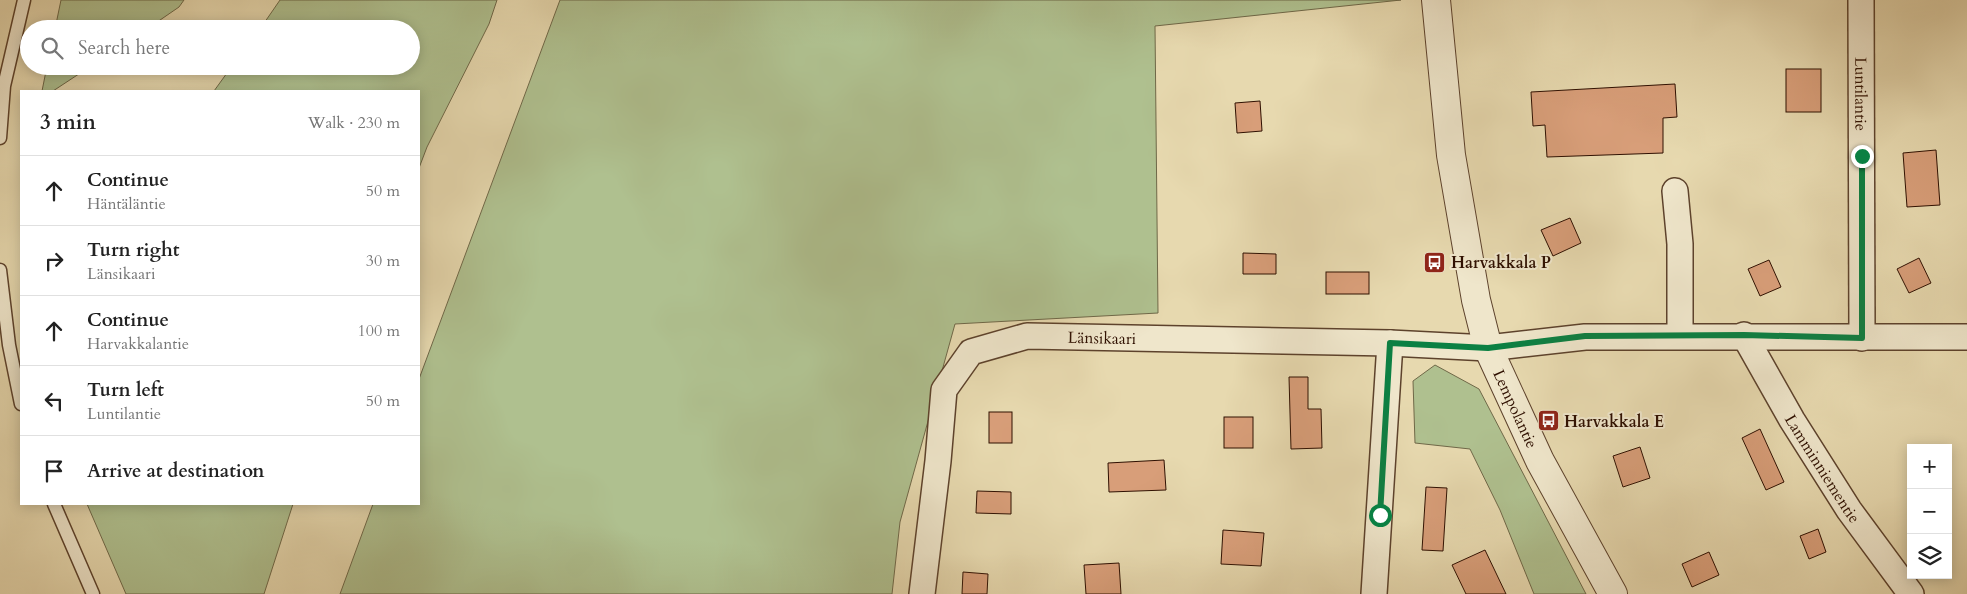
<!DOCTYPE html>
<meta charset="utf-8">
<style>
:root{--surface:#fff;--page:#f2f2f2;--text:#222;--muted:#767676;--line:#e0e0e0}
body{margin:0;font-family:Cardo,serif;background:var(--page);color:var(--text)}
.controls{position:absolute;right:15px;bottom:15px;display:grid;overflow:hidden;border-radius:0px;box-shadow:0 2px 12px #0003}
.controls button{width:45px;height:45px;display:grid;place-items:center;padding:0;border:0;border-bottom:1px solid var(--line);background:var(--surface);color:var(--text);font:25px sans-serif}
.stop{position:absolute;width:15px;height:15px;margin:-11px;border:4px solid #0b8043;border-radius:50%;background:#fff}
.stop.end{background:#0b8043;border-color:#fff;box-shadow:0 1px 5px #0008}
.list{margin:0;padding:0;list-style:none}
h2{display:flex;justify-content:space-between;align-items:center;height:65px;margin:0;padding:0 20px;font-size:21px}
h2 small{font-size:16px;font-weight:400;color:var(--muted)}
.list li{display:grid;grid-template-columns:32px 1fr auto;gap:15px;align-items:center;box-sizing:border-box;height:70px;padding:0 20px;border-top:1px solid var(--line)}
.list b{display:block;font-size:19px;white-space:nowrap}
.list p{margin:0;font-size:16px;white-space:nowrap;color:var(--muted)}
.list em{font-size:16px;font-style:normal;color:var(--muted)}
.icon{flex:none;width:28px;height:28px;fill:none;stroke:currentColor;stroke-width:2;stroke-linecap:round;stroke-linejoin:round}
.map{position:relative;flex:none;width:1967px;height:594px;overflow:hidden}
.search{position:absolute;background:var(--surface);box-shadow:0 2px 12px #0003;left:20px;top:20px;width:400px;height:55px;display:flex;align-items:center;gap:12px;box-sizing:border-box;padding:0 18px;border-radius:28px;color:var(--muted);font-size:19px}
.panel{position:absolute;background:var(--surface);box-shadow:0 2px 12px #0003;left:20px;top:90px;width:400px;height:415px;border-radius:0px}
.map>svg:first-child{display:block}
.green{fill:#afc08f;stroke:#6f6848}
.building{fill:#d89e79;stroke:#2f1001}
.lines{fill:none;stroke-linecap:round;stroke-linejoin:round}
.service-casing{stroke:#5d422c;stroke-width:15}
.minor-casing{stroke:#5d422c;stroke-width:28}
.tertiary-casing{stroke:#5d422c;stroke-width:30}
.service{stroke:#efe6cb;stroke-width:12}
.minor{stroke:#efe6cb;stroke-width:25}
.tertiary{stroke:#efe6cb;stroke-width:28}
.route{stroke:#0b8043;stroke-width:6}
.labels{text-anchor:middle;stroke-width:4;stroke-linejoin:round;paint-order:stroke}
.street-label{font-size:16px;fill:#2f1001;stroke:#efe6cb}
.poi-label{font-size:16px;font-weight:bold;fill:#2f1001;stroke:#efe6cb;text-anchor:start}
</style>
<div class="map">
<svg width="1967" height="594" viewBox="0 0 1967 594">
<rect width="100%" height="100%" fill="#e7d9af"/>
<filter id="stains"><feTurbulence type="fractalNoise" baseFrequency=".004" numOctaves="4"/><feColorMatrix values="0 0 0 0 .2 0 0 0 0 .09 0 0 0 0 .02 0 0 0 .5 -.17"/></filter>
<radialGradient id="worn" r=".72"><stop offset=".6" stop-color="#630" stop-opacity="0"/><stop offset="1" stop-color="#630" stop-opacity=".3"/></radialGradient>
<g class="green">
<path d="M61,0H184L179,7L147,29H55Z"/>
<path d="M280,0H497L489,24L427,147L419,168V91H214L232,66H411V29H260Z"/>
<path d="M560,0H1401L1155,26L1158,313L955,324L900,522L892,594H340L373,504H419V379Z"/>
<path d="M47,66H91L53,91H42Z"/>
<path d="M1435,365L1479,389L1586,594H1534L1500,510L1470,449L1415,443L1413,381Z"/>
<path d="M87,504H293L264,594H126Z"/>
</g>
<g class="building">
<rect x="1786" y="69" width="35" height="43"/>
<path d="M1675,84L1677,117L1663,118V153L1547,157L1545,125L1533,126L1531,92Z"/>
<path d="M1260,101L1262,131L1237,133L1235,103Z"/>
<path d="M1936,150L1940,205L1907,207L1903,153Z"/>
<path d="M1570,218L1581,243L1553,256L1541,230Z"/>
<path d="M1243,253L1276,254V274H1243Z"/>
<path d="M1919,258L1931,283L1909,293L1897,269Z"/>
<path d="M1769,260L1781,287L1760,296L1748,269Z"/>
<rect x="1326" y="272" width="43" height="22"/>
<path d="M1289,377H1308V409H1321L1322,448L1291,449Z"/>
<rect x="989" y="412" width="23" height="31"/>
<rect x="1224" y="417" width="29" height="31"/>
<path d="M1760,429L1784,482L1766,490L1742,438Z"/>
<path d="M1640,447L1650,478L1623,487L1613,456Z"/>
<path d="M1164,460L1166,490L1109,492L1108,463Z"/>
<path d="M1426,487L1447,488L1443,551L1422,550Z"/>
<path d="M977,491L1011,492V514L976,513Z"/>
<path d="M1818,529L1826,552L1809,559L1800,536Z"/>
<path d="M1223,530L1264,533L1261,566L1221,564Z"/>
<path d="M1485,550L1506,594H1466L1452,565Z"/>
<path d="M1709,552L1719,575L1692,587L1682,564Z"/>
<path d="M1119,563L1121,594H1086L1084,565Z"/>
<path d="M963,572L988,574L987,594H962Z"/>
</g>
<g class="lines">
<defs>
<g id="service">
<path d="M0,138L4,86L24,0"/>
<path d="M0,270L9,345L21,404"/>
<path d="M54,504L93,594"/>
</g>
<g id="minor">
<path id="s1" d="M1861,0L1862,338"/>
<path d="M1675,191L1680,244V336"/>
<path id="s2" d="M1744,335L1792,420L1849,510L1911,594"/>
<path id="s3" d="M922,594L938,461L944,390L971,352L1027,336L1390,343L1488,348L1585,337H1967"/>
<path d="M1374,594L1390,343"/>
</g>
<g id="tertiary">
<path id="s4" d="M1436,0L1451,155L1476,300L1488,348L1540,461L1613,594"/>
</g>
</defs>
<use href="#service" class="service-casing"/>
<use href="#minor" class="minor-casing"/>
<use href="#tertiary" class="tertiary-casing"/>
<use href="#service" class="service"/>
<use href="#minor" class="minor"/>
<use href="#tertiary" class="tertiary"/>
</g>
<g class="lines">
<path class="route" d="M1380,515L1390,343L1488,348L1585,336L1744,335L1862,338V156"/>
</g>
<defs>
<symbol id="bus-square" viewBox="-11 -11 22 22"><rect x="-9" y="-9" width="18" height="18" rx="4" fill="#8f2418" stroke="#efe6cb"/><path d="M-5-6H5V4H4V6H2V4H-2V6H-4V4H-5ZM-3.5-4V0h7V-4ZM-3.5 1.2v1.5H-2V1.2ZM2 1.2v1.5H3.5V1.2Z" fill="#fff"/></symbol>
</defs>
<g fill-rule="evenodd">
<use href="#bus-square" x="1422" y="250" width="25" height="25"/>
<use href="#bus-square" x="1536" y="408" width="25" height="25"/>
</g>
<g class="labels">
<g class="street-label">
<text dy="6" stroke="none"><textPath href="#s1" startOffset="94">Luntilantie</textPath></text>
<text dy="6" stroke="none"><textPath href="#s3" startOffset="385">Länsikaari</textPath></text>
<text dy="6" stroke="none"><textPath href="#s4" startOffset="419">Lempolantie</textPath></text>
<text dy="6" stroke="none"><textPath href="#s2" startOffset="155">Lamminniementie</textPath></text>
</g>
<g class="poi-label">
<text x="1451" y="268">Harvakkala P</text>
<text x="1564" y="427">Harvakkala E</text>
</g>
</g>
<rect width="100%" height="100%" filter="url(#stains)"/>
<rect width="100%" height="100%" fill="url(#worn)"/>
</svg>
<div class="controls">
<button>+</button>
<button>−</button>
<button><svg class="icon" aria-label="layers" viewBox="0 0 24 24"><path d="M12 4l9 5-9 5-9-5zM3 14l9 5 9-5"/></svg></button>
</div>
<div class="stop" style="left:1380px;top:515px"></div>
<div class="stop end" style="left:1862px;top:156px"></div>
<div class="search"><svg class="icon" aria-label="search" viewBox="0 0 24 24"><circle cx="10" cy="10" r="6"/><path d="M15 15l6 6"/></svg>Search here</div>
<section class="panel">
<h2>3 min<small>Walk · 230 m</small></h2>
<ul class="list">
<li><svg class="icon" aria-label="ahead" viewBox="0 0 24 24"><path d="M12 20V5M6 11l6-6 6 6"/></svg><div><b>Continue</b><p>Häntäläntie</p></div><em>50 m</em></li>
<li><svg class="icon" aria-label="right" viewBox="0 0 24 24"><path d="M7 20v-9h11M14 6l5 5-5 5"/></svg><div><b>Turn right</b><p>Länsikaari</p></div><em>30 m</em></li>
<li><svg class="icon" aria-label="ahead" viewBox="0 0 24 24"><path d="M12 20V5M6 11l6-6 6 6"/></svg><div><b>Continue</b><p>Harvakkalantie</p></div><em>100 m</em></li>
<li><svg class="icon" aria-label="left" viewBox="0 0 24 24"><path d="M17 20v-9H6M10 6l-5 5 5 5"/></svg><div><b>Turn left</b><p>Luntilantie</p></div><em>50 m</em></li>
<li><svg class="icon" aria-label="arrive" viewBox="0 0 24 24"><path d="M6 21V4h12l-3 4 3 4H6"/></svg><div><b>Arrive at destination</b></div></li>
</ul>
</section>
</div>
